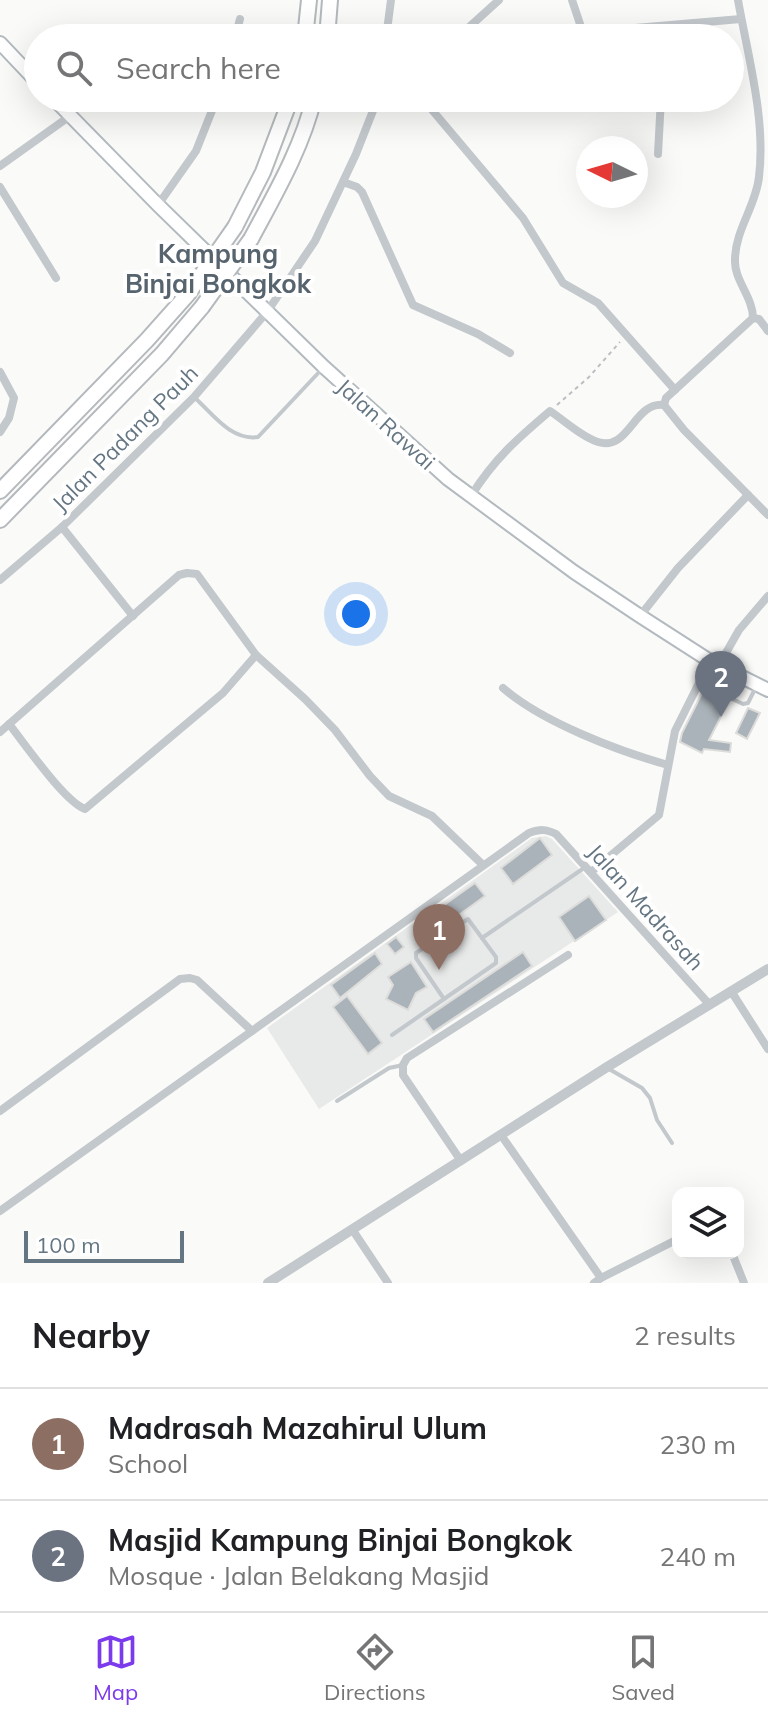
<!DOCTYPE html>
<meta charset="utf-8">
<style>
:root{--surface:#fff;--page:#f2f2f2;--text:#202124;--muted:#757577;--line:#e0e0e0;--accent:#7c3aed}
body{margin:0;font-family:Mulish,sans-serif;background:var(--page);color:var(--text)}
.controls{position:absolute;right:24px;bottom:24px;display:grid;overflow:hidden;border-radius:16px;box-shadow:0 8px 32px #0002}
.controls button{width:72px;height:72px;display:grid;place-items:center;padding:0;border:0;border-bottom:2px solid var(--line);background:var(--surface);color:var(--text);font:40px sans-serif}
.compass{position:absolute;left:576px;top:136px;width:72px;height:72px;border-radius:50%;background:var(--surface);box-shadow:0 8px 32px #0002;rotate:275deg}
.scale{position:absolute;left:24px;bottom:20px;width:160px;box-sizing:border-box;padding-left:8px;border:4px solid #657683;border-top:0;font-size:22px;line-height:28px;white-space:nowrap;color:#657683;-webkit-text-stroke:6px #fff;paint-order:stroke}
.you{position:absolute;left:356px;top:614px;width:28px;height:28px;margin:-20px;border:6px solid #fff;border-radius:50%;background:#1a73e8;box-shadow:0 0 0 12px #1a73e833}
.badge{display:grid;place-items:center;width:52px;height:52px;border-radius:50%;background:var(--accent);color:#fff;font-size:26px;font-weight:700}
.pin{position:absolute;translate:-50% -66px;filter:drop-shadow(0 2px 4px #0008)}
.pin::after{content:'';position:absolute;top:42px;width:28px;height:24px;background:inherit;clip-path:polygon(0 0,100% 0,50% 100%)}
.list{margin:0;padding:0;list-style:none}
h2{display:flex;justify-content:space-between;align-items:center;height:104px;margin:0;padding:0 32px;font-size:34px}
h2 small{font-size:26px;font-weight:400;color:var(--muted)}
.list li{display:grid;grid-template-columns:52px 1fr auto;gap:24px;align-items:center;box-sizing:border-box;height:112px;padding:0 32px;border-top:2px solid var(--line)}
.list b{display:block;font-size:30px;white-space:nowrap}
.list p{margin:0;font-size:26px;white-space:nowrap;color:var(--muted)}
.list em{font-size:26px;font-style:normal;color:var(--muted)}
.icon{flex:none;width:44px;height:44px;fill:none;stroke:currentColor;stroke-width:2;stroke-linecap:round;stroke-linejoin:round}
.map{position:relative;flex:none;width:768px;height:1283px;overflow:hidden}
.search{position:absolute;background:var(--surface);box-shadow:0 8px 32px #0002;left:24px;right:24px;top:24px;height:88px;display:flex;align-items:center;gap:20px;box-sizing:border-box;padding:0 28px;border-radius:44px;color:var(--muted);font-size:30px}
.sheet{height:328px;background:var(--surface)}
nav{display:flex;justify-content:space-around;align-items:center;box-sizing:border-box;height:112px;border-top:2px solid var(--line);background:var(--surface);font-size:22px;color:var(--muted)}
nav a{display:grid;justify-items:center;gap:4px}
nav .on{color:var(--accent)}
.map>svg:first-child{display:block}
.built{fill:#e8e9e9}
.building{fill:#aab3b9;stroke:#dcdcda;stroke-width:2}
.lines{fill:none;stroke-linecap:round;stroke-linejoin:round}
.secondary-casing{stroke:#b3babf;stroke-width:16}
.trunk-casing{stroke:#b4b9bd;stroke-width:18}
.path{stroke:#bbbfc2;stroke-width:2;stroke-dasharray:4 4;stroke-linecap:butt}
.service{stroke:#c3c8cc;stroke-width:4}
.minor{stroke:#c3c8cc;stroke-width:8}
.tertiary{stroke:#c3c8cc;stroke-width:10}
.secondary{stroke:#fff;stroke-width:12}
.trunk{stroke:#fff;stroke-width:14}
.trunk-bridge-casing{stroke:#b4b9bd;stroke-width:18;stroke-linecap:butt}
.trunk-bridge{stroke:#fff;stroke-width:14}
.labels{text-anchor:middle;stroke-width:8;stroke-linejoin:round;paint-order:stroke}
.street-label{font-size:22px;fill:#657683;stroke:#fff}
.quarter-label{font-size:26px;font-weight:bold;fill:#57646e;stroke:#fff}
</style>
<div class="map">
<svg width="768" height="1283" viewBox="0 0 768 1283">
<rect width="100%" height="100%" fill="#fafaf8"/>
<path class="built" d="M546,836L552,839L618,912L319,1109L267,1028L532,838Z"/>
<g class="building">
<path d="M703,691L728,703L709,740L731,743L730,752L704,749L702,753L680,742L682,733Z"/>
<path d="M748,708L760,713L747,739L736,733Z"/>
<path d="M540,838L552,855L513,884L501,868Z"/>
<path d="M475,883L485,896L423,941L413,927Z"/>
<path d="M589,896L606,920L575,941L559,917Z"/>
<path d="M396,937L404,947L395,954L387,944Z"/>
<path d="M523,952L532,966L433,1032L424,1019Z"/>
<path d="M375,953L382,964L340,998L331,985Z"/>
<path d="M411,962L427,987L416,993L408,1010L386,999L393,985L388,977Z"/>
<path d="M347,996L382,1043L368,1054L333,1007Z"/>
</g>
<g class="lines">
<defs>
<g id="secondary">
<path d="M0,43L38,83"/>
<path d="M53,98L158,205L324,367L448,479L574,572L640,616L710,661L768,690"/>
</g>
<g id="trunk">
<path d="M305,38L309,0"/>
<path d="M327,38L330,0"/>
<path d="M235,227L263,172L291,98"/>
<path d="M251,239C275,194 302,148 314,98"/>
<path d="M0,491L147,340L188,294"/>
<path d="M0,520L162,354L202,307"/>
</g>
</defs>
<use href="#secondary" class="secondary-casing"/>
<use href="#trunk" class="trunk-casing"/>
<path class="path" d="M557,405L589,377L620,342"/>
<g class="service">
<path d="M195,398C213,414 231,441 258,437L322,369"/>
<path d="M700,684L743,704L748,703L756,687"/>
<path d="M468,919L496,957V963L444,999L416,958V953Z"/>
<path d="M482,938L584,868"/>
<path d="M392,1035L444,999"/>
<path d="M609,1069L642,1088L650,1098L657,1120L672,1143"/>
<path d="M337,1101L389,1068L403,1065"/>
</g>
<g class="minor">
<path d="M572,0L581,27L588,32L741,19"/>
<path d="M235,38L240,19"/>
<path d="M386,38L391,0"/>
<path d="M457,38L499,0"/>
<path d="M422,98L523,218L563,283L598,303L675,390"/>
<path d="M658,154L661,98"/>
<path d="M0,166L70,116"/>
<path d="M343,182L357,187L362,192L413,305L478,334L510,353"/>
<path d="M0,187L56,278"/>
<path d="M158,205L196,151L217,98"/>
<path d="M753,318L759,319L768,331"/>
<path d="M0,372L14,398L9,418L0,432"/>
<path d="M664,405L666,398L753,318C753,297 734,280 735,260C735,230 756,206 759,177C766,119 748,57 738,0"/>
<path d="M664,405L684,430L768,515"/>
<path d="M471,496C494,459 517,439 550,411C565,421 582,437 598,442C629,452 634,401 664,405"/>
<path d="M62,527L133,616"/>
<path d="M0,580L62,527L194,397L267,312L315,241L356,154L378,98"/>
<path d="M640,616L678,568L748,495"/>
<path d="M719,665L739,630L768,596"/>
<path d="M503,688C542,722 618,751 668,765"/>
<path d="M9,724C25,744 64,801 85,809L223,693L256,655"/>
<path d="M0,732L179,575L187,573L197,574L256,655L305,699L335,730L370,776L389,796L432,816L483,865"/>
<path d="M591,872L659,815L675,731L710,661"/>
<path d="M731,991L768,1049"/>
<path d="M0,1111L180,979L190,978L197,980L252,1031"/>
<path d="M501,1135L601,1278L594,1283"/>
<path d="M461,1161L403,1075V1065L407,1058L568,955"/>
<path d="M0,1211L529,833C540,829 546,829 556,834L709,1004"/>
<path d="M352,1229L388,1283"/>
<path d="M732,1253L744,1283"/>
<path d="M601,1278L678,1239"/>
</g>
<path class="tertiary" d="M268,1283L607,1067L768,969"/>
<use href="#secondary" class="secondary"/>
<use href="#trunk" class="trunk"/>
<defs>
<g id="trunk-bridge">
<path d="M188,294L235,227"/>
<path d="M202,307L251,239"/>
</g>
</defs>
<use href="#trunk-bridge" class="trunk-bridge-casing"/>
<use href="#trunk-bridge" class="trunk-bridge"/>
</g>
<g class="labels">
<g class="street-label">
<text transform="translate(386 424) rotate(42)" y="8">Jalan Rawai</text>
<text transform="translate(125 438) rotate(-45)" y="8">Jalan Padang Pauh</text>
<text transform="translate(646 907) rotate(48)" y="8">Jalan Madrasah</text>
</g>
<g class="quarter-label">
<text x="218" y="263">Kampung<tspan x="218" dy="30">Binjai Bongkok</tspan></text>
</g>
</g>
</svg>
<div class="controls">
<button><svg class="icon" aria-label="layers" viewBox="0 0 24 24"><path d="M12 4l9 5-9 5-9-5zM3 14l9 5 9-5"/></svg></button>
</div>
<svg class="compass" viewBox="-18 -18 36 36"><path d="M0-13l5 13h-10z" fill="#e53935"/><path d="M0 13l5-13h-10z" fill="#757577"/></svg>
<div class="scale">100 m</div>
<div class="you"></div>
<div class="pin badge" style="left:439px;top:970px;background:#8d6e63">1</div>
<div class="pin badge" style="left:721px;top:717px;background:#6b7280">2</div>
<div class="search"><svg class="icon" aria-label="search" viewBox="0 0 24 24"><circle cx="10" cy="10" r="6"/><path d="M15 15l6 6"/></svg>Search here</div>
</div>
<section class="sheet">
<h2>Nearby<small>2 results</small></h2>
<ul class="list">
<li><span class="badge" style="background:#8d6e63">1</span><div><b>Madrasah Mazahirul Ulum</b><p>School</p></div><em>230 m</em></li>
<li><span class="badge" style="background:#6b7280">2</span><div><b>Masjid Kampung Binjai Bongkok</b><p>Mosque · Jalan Belakang Masjid</p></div><em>240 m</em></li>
</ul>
</section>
<nav>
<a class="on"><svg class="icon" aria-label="map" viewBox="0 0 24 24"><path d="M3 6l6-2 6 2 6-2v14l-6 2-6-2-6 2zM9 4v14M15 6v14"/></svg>Map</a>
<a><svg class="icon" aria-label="directions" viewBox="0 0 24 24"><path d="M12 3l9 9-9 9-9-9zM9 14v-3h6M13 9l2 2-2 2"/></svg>Directions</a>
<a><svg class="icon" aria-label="saved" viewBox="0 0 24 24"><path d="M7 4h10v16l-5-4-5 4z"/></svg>Saved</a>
</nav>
